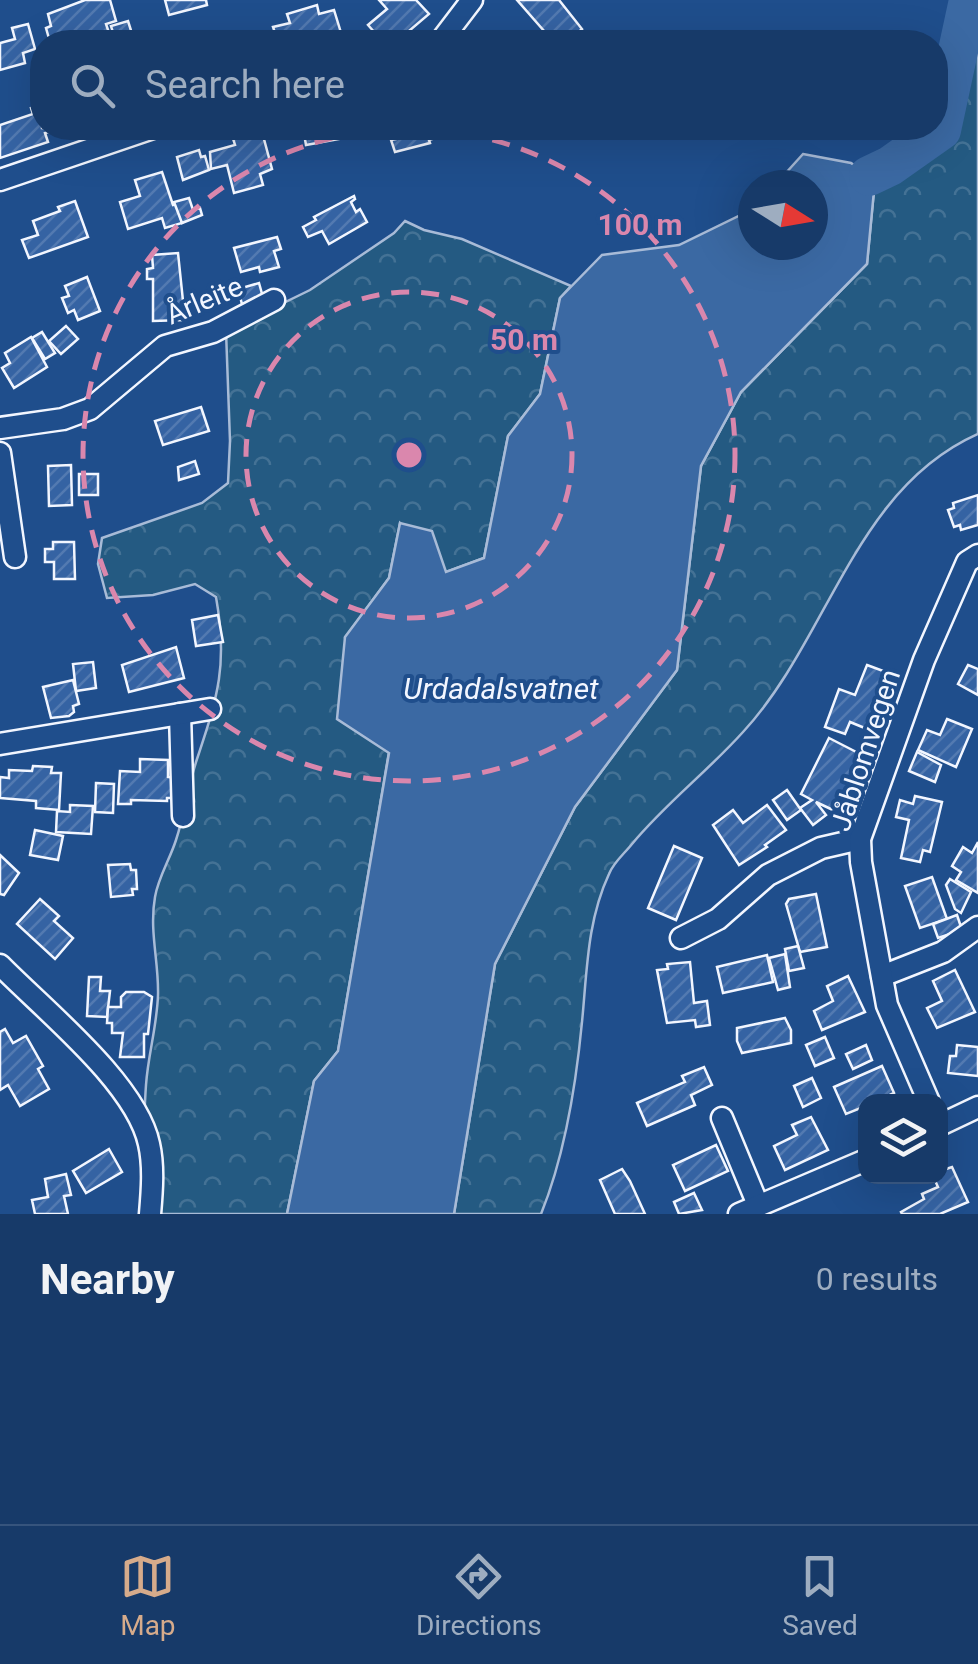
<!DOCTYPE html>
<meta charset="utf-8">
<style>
:root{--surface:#173a69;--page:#20416f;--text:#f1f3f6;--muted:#9eadc0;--line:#36547d;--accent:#d6ab8b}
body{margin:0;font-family:Roboto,sans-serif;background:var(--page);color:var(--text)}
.controls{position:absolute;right:30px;bottom:30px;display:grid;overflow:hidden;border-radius:20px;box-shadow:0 10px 40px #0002}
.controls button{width:90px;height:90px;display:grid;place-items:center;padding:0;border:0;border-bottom:2px solid var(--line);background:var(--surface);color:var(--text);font:50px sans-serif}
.compass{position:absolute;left:738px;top:170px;width:90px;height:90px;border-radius:50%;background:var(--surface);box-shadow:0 10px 40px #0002;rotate:101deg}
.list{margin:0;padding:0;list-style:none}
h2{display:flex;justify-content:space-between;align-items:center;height:130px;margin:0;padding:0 40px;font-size:42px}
h2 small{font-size:32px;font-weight:400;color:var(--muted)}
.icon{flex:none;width:55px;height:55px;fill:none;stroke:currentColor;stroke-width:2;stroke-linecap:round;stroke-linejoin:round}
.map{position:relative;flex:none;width:978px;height:1214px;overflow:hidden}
.search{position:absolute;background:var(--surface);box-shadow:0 10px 40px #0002;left:30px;right:30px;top:30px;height:110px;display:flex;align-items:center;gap:25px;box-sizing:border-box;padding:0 35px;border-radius:40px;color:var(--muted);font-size:38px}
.sheet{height:310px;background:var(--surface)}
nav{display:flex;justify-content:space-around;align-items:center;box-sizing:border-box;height:140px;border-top:2px solid var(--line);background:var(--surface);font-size:28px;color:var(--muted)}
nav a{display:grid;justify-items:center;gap:5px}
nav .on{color:var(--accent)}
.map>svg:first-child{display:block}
.forest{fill:url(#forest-crowns);stroke:#a8bbd7;stroke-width:2.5}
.water{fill:#3b69a3;stroke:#a8bbd7;stroke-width:2.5}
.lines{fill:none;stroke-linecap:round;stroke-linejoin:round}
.river{stroke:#3b69a3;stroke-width:40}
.building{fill:url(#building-hatch);stroke:#f2f6ff;stroke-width:2.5}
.street-casing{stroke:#f2f6ff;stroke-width:25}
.street{stroke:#1f4e8c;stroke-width:20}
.ring{fill:none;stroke:#da87ad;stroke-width:5;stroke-dasharray:18 12}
.labels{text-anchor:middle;stroke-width:8;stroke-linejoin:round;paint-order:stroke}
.street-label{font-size:28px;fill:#f2f6ff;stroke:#1f4e8c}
.water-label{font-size:30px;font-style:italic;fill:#f2f6ff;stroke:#1f4e8c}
.centre{fill:#da87ad;stroke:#1f4e8c;stroke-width:5}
.ring-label{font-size:30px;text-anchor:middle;font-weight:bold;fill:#da87ad;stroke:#1f4e8c;stroke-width:8;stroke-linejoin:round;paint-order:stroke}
</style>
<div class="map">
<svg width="978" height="1214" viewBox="0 0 978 1214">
<defs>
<pattern id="forest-crowns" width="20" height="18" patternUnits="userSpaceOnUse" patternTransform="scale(2.5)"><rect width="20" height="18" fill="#245a82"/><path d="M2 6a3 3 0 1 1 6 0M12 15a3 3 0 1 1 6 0" fill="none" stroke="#447295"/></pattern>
<pattern id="building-hatch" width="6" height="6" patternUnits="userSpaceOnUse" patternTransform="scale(2.5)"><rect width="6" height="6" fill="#3563a3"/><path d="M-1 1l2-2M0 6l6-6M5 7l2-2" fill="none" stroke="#537ab1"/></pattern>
</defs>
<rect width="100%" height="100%" fill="#1f4e8c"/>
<g class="forest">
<path d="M969,0H978V434C854,489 829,639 743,732C708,771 665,804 632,844C624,854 613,863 609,874C587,921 587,972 582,1022C576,1085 565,1155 541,1214H454L495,964L575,807L677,670L701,466L741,392L867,264L875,180L869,176L890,166L941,130Z"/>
<path d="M405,221L424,230L462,239L571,286L560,298L540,394L508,436L484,558L446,572L400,523L389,578L345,638L389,752L338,1051L314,1081L287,1214H141C143,1171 143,1128 146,1085C148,1055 157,1026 158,995C159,962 149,931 155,897C158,878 170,859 176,840C185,813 188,786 197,759C218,696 228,664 216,597L195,584L153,595L107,598L98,564L102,538L202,503L228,483L230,441L226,331L310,290L394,233Z"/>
</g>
<path class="water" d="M803,154L851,163L875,180L867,264L741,392L701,466L677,670L575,807L495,964L454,1214H287L314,1081L338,1051L389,753L337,719L345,637L389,578L400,523L432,531L446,572L484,558L508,436L540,394L560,298L602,255L679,245L753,209V245H813V185H775Z"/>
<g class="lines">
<path class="river" d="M869,176L890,166L941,130L969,0"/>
</g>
<g class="building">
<path d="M85,0H110L116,21L106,24L110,36L87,42H50L46,28L51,26L48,14Z"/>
<path d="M165,0H206L207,5L169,15Z"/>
<path d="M379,0H416L429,14L396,42H383L368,25L387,9Z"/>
<path d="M517,0H559L582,29L568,42L560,33L552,40Z"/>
<path d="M317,5L319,14L334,10L342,36L327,42H278L273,27L290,23L287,14Z"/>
<path d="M128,21L134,40L116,42L111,26Z"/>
<path d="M28,24L35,49L23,53L25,63L0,70V43L15,39L12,28Z"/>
<path d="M42,104V128L59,129L45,133L48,142L0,158V125L33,114L31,108Z"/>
<path d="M261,128L272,169L260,174L263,185L234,193L227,165L211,169L210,152L235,145L230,129Z"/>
<path d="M303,128H353L355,136L306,145Z"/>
<path d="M394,128H443L445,135L429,140L430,143L395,152L391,140L396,139Z"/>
<path d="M199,150L201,157L205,156L209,170L183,180L177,157Z"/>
<path d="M162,172L173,205L177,204L182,223L165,228L162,218L128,229L120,202L140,196L135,180Z"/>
<path d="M354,196L355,199L351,202L356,212L360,209L367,222L329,244L322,231L308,237L303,227L316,220L314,217Z"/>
<path d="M189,198L193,210L200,208L202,215L182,223L174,202Z"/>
<path d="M75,201L88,237L29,258L22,240L38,235L33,221L60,211L58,207Z"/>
<path d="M277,237L281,249L274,251L279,267L260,272L259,267L241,272L234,248Z"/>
<path d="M178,253L185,320L153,321V279H147V269L153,268L152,255Z"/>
<path d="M87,277L100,311L78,320L74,310L68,313L62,298L69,296L65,286Z"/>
<path d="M259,283L264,301L243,308L238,289Z"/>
<path d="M66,326L78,339L61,354L49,341Z"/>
<path d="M42,332L55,353L45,359L32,338Z"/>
<path d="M31,337L47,367L14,388L2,368L10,363L5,353Z"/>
<path d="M201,407L209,431L163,445L155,421Z"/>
<path d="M195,461L199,474L179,480L178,467Z"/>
<path d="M71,465L72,505L49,506L48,466Z"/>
<rect x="79" y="474" width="19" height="21"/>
<path d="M978,495V525L961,530L960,525L954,527L948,510L954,508L953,503Z"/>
<path d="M53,542H74L75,579H54V562H45V549H53Z"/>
<path d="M218,615L223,642L196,646L192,620Z"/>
<path d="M176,647L184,678L129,692L122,665Z"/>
<path d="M93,662L96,688L76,691L73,664Z"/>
<path d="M867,665L894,675L872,731L850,722L845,734L825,727L839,689L855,695Z"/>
<path d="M968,665L978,669V695L958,684Z"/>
<path d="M73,680L79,704L73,706L74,712L69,716L51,718L43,687Z"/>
<path d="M947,719L972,729L956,767L918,750L927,730L940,735Z"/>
<path d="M829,738L864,756L835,811L816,802L826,815L813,825L800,808L812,800L801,794Z"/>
<path d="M917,752L941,765L935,782L909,771Z"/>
<path d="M140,759L168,760V777L176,778L175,798H167V801L131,800V804H118L120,771L140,772Z"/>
<path d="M33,766L52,767L51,773H61L59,810L36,808V801L0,798V777L9,778V770L32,771Z"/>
<path d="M96,783L114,784L113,813L95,812Z"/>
<path d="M787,790L801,810L787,820L773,800Z"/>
<path d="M915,796L942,802L930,852L923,850L920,862L901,858L909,820L896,817L900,800L913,804Z"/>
<path d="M70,805L93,806L91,834L56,832L57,811L70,812Z"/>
<path d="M767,805L786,830L765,845L767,847L739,865L713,825L733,810L743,823Z"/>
<path d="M35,830L63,836L58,860L30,855Z"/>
<path d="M978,842V893L956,880L961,872L952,866L963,847L972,853Z"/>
<path d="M674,846L702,858L676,920L648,908Z"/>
<path d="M0,855L19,873L4,895L0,894Z"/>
<path d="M130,864L131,870H136L137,889H132L133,895L111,897L108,865Z"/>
<path d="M932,877L947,919L920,928L905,886Z"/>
<path d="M950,879L971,892L961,913L955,909L946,885Z"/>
<path d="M816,894L827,947L800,952L786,904L789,899Z"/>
<path d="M40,899L59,916L54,921L73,938L55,959L17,924Z"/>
<path d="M957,915L962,930L938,938L933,924Z"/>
<path d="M798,946L804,968L789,971L785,949Z"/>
<path d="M785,954L790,987L778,990L769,958Z"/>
<path d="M767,955L773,982L723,993L717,967Z"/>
<path d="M690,962L694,1003L707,1001L710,1025L696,1027L695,1020L667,1023L657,970L668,969L667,964Z"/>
<path d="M955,970L975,1012L937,1028L927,1008L942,1001L933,981Z"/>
<path d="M848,976L865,1012L822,1030L814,1011L833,1001L827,986Z"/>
<path d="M89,977H101L100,991H110L107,1017L87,1016Z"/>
<path d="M126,992H144L152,997L148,1034H144V1057H120L123,1033H112V1023H107L108,1007H121V997Z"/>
<path d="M785,1018L791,1030V1043L742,1053L737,1041V1028Z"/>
<path d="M5,1029L13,1043L26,1036L43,1066L38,1069L49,1089L20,1106L8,1085L0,1090V1032Z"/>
<path d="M825,1037L834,1058L815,1066L806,1045Z"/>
<path d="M866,1045L872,1060L853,1069L846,1054Z"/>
<path d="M957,1045L978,1047V1076L948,1073L950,1056H956Z"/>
<path d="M882,1066L894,1093L875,1102H866V1106L846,1114L834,1087Z"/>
<path d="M704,1067L712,1085L691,1095L695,1105L647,1126L637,1103L685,1082L682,1076Z"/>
<path d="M812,1078L821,1098L803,1107L794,1086Z"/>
<path d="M811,1117L828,1150L785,1170L774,1146L797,1135L792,1125Z"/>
<path d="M716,1145L728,1171L685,1191L673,1165Z"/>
<path d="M109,1149L122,1172L86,1193L73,1171Z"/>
<path d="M952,1167L968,1202L940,1214H902L901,1212L924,1199L922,1194L938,1187L933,1176H940V1171Z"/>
<path d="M622,1169L630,1181L645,1214H615L600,1180Z"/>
<path d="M66,1174L71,1195L64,1196L68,1214H35L32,1200L48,1197L45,1179Z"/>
<path d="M694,1193L702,1210L679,1214L674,1202Z"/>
</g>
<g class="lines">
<defs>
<g id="street">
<path d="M440,42L472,0"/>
<path d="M0,180L153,128"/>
<path d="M0,428L63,419L90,409L165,346L213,332L274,300"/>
<path d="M0,453L15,557"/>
<path d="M180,714L183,816"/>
<path d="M0,744L210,709"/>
<path d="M681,938L718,919L768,875L821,848L860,839"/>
<path d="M0,965C44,1010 136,1083 149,1144C154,1166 152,1191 150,1214"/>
<path d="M882,976L943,952L978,927"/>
<path d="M929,1102L887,1005L861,862L860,839L924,660L967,562L978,555"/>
<path d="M722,1118L758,1205"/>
<path d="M940,1125L978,1107"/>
<path d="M739,1214L866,1160"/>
</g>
</defs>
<use href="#street" class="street-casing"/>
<use href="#street" class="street"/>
</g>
<g class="ring">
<circle cx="409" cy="455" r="163"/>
<circle cx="409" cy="455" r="326"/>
</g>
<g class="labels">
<g class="street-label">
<text transform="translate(204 300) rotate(-23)" y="10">Årleite</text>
<text transform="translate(865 750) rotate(-72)" y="10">Jåblomvegen</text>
</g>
<g class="water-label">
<text x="501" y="699">Urdadalsvatnet</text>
</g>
</g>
<circle cx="409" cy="455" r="15" class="centre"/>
<g class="ring-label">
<text x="640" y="235">100 m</text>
<text x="524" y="350">50 m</text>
</g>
</svg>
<div class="controls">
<button><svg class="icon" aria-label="layers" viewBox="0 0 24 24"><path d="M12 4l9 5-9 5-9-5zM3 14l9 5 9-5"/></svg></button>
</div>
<svg class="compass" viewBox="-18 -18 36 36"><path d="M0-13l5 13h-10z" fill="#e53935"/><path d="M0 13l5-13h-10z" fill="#9eadc0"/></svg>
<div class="search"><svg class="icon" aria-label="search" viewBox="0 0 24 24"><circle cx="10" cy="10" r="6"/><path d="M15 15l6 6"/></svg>Search here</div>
</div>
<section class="sheet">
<h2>Nearby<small>0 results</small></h2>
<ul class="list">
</ul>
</section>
<nav>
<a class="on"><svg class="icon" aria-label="map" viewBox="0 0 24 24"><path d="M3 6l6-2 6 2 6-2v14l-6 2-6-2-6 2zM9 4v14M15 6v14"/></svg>Map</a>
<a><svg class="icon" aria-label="directions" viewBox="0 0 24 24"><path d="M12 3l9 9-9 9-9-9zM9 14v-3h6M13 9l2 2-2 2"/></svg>Directions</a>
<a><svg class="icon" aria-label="saved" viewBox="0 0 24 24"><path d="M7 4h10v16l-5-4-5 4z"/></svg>Saved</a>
</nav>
